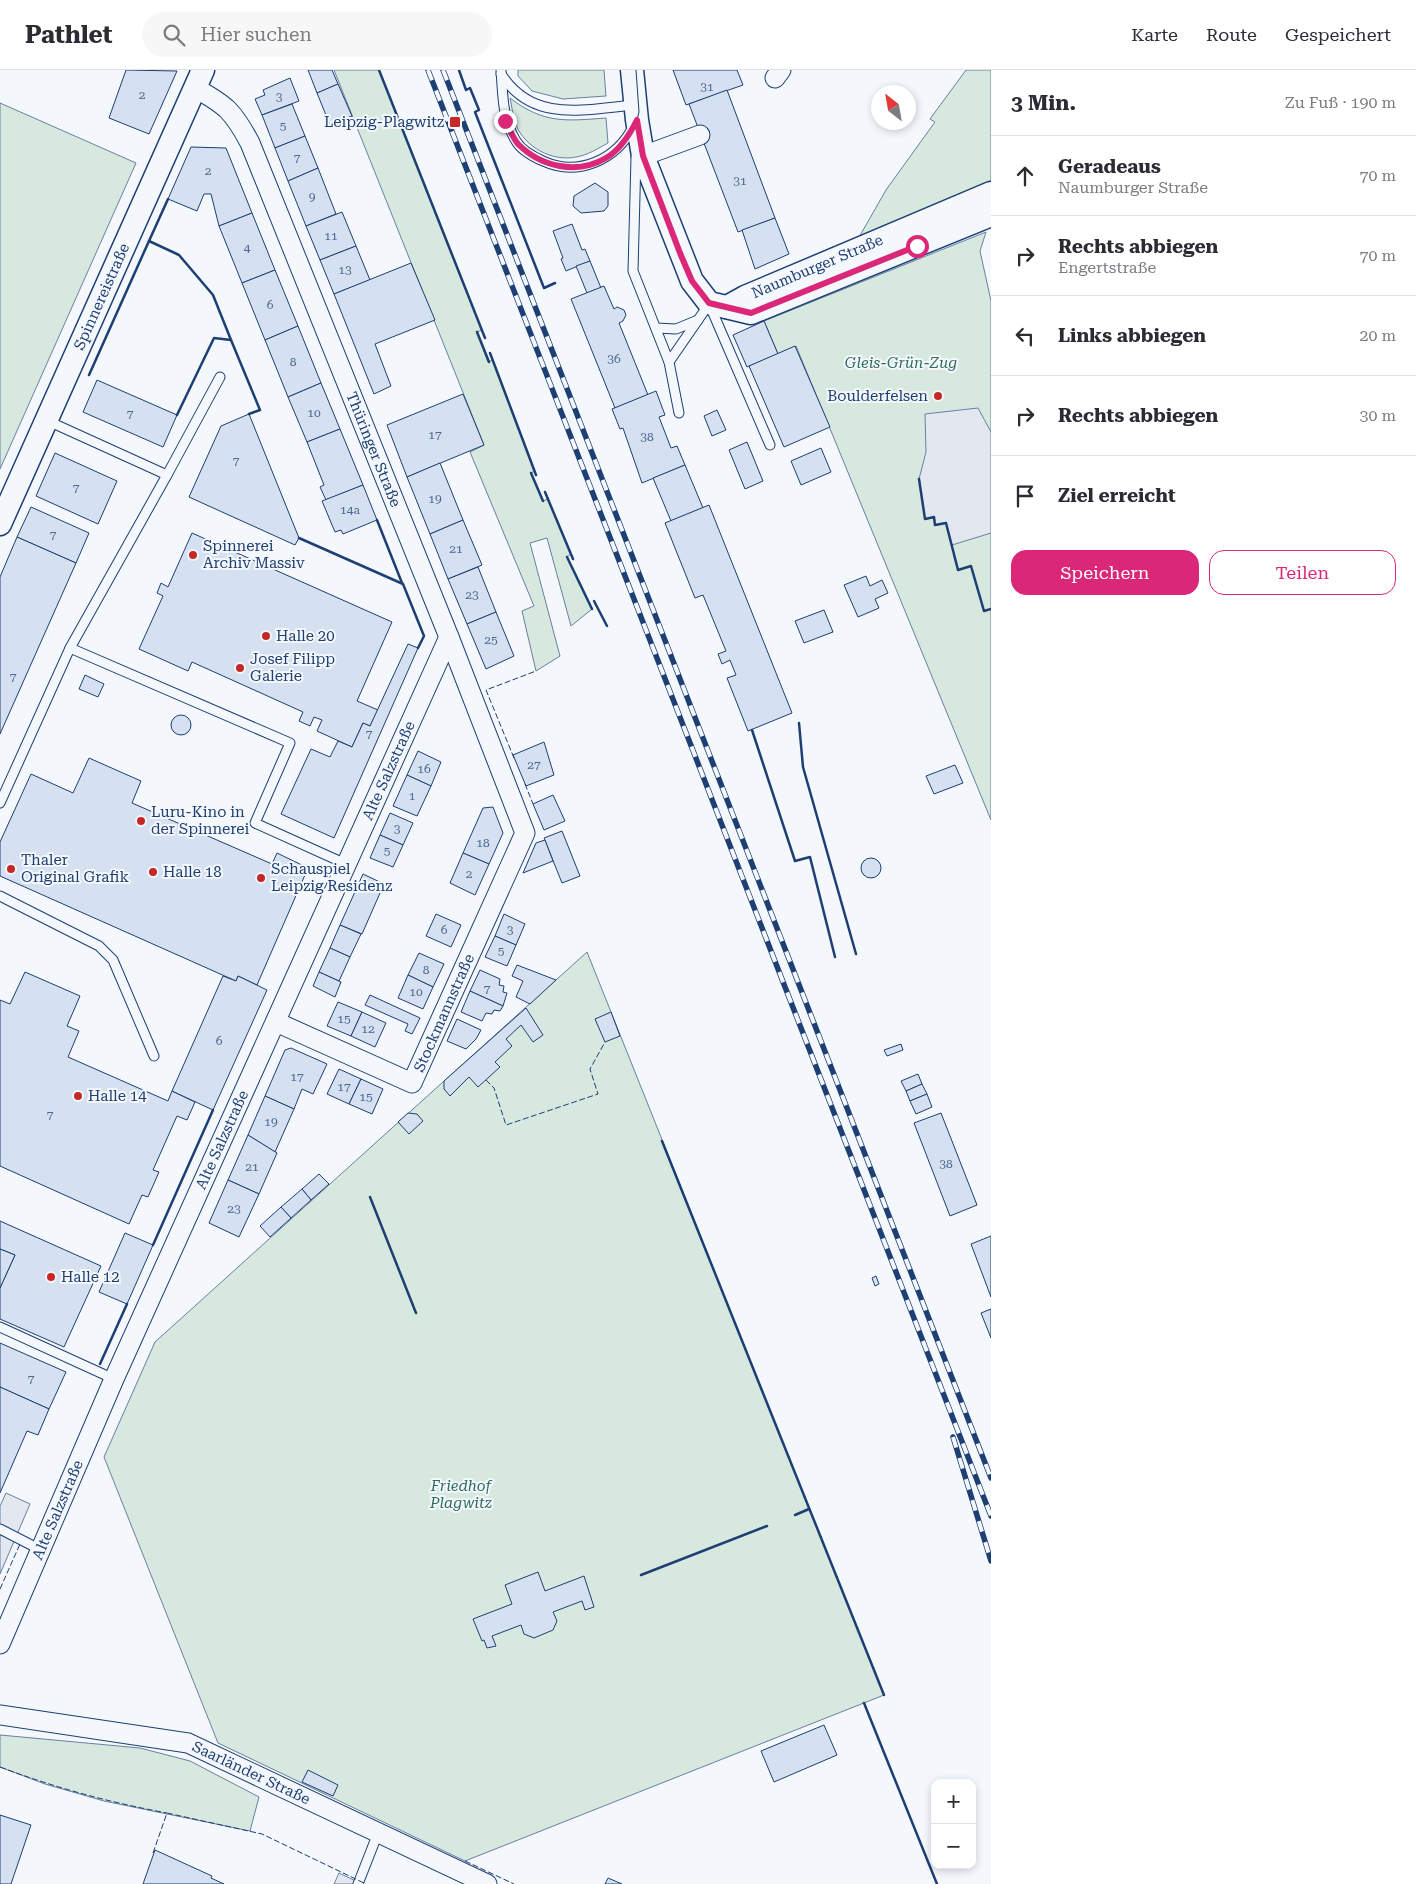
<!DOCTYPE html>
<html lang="de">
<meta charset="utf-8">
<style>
:root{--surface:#fff;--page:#f7f7f7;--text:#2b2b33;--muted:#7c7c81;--line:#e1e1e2;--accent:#db2777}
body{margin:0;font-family:"Roboto Serif",serif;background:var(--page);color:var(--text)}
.controls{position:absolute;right:15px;bottom:15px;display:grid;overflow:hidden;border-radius:10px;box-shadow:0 2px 8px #0003}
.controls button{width:45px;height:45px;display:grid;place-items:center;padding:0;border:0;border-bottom:1px solid var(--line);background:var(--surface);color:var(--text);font:25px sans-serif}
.compass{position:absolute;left:871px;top:15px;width:45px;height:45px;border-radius:50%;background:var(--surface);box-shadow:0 2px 8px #0003;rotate:329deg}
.stop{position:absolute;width:15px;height:15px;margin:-11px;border:4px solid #db2777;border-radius:50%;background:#fff}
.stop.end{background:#db2777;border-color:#fff;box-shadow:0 1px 5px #0008}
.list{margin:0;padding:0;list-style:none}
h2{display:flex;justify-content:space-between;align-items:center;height:65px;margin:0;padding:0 20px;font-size:21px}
h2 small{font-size:16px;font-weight:400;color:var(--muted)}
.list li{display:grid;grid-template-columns:32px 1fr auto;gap:15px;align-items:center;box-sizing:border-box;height:80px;padding:0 20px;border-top:1px solid var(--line)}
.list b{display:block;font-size:19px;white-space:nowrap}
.list p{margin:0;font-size:16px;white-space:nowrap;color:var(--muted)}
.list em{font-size:16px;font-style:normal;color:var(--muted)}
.actions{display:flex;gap:10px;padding:15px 20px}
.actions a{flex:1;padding:11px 0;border:1px solid var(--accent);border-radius:15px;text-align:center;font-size:18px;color:var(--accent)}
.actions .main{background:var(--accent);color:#fff}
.icon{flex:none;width:28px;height:28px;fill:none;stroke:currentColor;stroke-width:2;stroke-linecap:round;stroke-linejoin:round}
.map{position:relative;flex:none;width:991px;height:1814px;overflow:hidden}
header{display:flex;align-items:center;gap:30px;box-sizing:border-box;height:70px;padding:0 25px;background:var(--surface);border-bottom:1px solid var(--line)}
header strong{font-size:24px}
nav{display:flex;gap:28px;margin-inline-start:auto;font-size:18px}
.search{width:350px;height:45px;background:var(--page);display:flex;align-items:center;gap:12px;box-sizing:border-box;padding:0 18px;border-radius:28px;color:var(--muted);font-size:19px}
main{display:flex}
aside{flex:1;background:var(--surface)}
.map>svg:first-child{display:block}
.green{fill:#d7e8df;stroke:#687fa3}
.parking{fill:#e3e8f0;stroke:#687fa3}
.building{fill:#d5e0f0;stroke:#1d3f73}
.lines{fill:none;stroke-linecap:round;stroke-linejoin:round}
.service-casing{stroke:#1d3f73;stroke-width:11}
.minor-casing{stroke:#1d3f73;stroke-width:21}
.tertiary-casing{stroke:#1d3f73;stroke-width:25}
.service{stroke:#f4f7fb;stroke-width:9}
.minor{stroke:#f4f7fb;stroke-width:19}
.tertiary{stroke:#f4f7fb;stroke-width:22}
.tram{stroke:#1d3f73;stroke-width:1}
.rail-casing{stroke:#1d3f73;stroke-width:5.5}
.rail{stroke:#f4f7fb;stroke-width:4;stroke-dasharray:11;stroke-linecap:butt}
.fence{stroke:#1d3f73;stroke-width:1;stroke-dasharray:6 2.5;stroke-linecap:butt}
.wall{stroke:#1d3f73;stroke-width:2.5}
.route{stroke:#db2777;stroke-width:6}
.poi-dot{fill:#c62828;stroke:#f4f7fb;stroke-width:2}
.labels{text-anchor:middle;stroke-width:4;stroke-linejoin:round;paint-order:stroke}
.number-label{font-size:12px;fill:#4b6792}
.poi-label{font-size:15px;fill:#1d3f73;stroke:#f4f7fb;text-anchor:start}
.street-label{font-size:15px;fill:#1d3f73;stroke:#f4f7fb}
.park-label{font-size:15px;font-style:italic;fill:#2c6c60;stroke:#f4f7fb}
</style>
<header>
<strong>Pathlet</strong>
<div class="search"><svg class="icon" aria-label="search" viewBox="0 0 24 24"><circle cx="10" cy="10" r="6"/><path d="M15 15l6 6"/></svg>Hier suchen</div>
<nav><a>Karte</a><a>Route</a><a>Gespeichert</a></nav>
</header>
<main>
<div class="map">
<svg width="991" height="1814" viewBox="0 0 991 1814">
<rect width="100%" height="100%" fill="#f4f7fb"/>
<g class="green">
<path d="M334,0H379L482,260L477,262L488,292L493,290L535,401L531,403L543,431L548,429L571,484L567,487L592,539L571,556L547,468L530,473L560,586L536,601L522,541L534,536L470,382L484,375Z"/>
<path d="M518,0H604L606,26L563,29L532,21L518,6Z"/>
<path d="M966,0H991V112L858,169L886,120L935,52L930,49Z"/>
<path d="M510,28C544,54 566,51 606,48L608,73C597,79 588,85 576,87C552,92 525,77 516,55C513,47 512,37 510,28Z"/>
<path d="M0,33L136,93L0,399Z"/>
<path d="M986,162L980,181L991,231V750L796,276L778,284L764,251Z"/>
<path d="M587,882L884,1625L465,1791L218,1673L104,1387L155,1272Z"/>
<path d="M0,1665L140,1678L190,1691L259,1727L250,1761L104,1731L45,1714L0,1697Z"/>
</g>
<g class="parking">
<path d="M978,338L991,362V463L952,475L946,453L935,455L934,448L925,449L919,409L926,382L925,344Z"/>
<path d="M6,1423L30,1434L0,1504V1436Z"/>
<path d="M339,1803L362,1814H334Z"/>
</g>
<g class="building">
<path d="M126,0L177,1L149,64L109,48Z"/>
<path d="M308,0H332L338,14L317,23Z"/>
<path d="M673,0H737L743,15L686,35Z"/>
<path d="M290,8L299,31L262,45L255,29L265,25L263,20Z"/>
<path d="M338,14L352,46L330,55L317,23Z"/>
<path d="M727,20L775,148L738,162L689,34Z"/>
<path d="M292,34L305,66L275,78L262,45Z"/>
<path d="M305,66L318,98L288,111L275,78Z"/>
<path d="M191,77L226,78L252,143L219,156L211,124H204L197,141L168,129Z"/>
<path d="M318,98L336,144L306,156L288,111Z"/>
<path d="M595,113L608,122V136L604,141L581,143L573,136L574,126Z"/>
<path d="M342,142L356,176L320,190L306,156Z"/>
<path d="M252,143L275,200L242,213L219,156Z"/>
<path d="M775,148L789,184L755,199L742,160Z"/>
<path d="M572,154L582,180L585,179L590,191L566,201L561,189L563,188L553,161Z"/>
<path d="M356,176L370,210L334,224L320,190Z"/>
<path d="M590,191L601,218L587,223L576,196Z"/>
<path d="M411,193L435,250L375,274L391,316L374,324L334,224Z"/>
<path d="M275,200L298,256L265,270L242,213Z"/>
<path d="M604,216L614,239L617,237L624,240L626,245L623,251L619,253L648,325L615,338L571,229Z"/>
<path d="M764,251L778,284L747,297L733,265Z"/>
<path d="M298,256L321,313L288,327L265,270Z"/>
<path d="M795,276L830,357L784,377L749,296Z"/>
<path d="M97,310L177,345L163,377L83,342Z"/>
<path d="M321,313L340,359L307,372L288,327Z"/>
<path d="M656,321L665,345L659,347L671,378L677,376L685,395L642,413L623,358L620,359L612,339Z"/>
<path d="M463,324L484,375L407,407L387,355Z"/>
<path d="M717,340L726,360L712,366L704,346Z"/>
<path d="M249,344L299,468L295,475L189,427L221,356Z"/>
<path d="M340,359L363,415L326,430L320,417L324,415L307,372Z"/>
<path d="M747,372L763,411L745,419L729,380Z"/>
<path d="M821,378L831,402L801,415L791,391Z"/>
<path d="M55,383L117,411L98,454L36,426Z"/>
<path d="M440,393L463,450L430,464L407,407Z"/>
<path d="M685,395L703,438L671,451L653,408Z"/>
<path d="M363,415L377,450L343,464L341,460L335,462L322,431Z"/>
<path d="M709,435L792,643L748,661L727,608L736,605L730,590L722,594L718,584L726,581L703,525L695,528L665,453Z"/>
<path d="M31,437L89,463L76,493L17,467Z"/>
<path d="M463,450L482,495L448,509L430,464Z"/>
<path d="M192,463L392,552L357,631L378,640L370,656L363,653L352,677L317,661L322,650L314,647L310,656L299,651L303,642L192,592L188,601L139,579L163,526L157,523L161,513L168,517Z"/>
<path d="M17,467L76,493L0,664V507Z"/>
<path d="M478,497L496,542L467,554L448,509Z"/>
<path d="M866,506L870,516L882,510L888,523L875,529L879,538L858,547L844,515Z"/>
<path d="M824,540L833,562L804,573L795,551Z"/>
<path d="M496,542L514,586L486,599L467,554Z"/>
<path d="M408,574L418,578L334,768L281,744L311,679L330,687L338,671L352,677L363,653L370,656Z"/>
<path d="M85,605L104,614L98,627L79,619Z"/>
<circle cx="181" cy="655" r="10"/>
<path d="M544,672L554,705L526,716L513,685Z"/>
<path d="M418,681L441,692L431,716L407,705Z"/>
<path d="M89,688L141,711L132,733L272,794L277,783L308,798L257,915L238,906L236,911L0,806V772L31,704L73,723Z"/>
<path d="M955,695L963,713L934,724L926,706Z"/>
<path d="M407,705L431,716L417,746L393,736Z"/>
<path d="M553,725L565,751L544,760L533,734Z"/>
<path d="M493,737L503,763L489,794L463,783L483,738Z"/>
<path d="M390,743L413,753L403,775L380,765Z"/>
<path d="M562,761L580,806L562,813L544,768Z"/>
<path d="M380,765L403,775L393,797L370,788Z"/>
<path d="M545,770L553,791L523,803L536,773Z"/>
<path d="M463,783L489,794L475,825L450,813Z"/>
<circle cx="871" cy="798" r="10"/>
<path d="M363,804L384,814L362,864L340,855Z"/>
<path d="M436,844L461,855L451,877L426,866Z"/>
<path d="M504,844L525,854L516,875L495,866Z"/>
<path d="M340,855L361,864L350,887L330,878Z"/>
<path d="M495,866L516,875L507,896L485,887Z"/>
<path d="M330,878L350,887L339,911L319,902Z"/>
<path d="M419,883L444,894L433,917L408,905Z"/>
<path d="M517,895L556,910L530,934L516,927L523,911L512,906Z"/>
<path d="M480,900L500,909L499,915L504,916L503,922L507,923L503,936L470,921Z"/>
<path d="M25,902L80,926L67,956L79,961L68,987L168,1031L172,1021L195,1032L187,1050L177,1046L153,1100L159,1102L148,1127L142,1125L129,1154L0,1096V930L10,934Z"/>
<path d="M319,902L341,912L335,927L313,916Z"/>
<path d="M408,905L433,917L423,939L398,928Z"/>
<path d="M223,906L236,911L238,906L267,920L213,1040L172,1021Z"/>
<path d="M470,921L503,936L500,941L494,940L492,944L486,943L482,951L461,942Z"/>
<path d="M370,925L420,948L412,964L405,961L408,954L365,935Z"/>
<path d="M338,932L362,942L351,966L327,956Z"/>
<path d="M526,938L543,965L533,972L521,955L506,969L512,976L495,992L500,997L478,1017L469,1007L450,1026L444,1019V1011Z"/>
<path d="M362,942L386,953L375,977L351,966Z"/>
<path d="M611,942L620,966L605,972L595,949Z"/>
<path d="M457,949L481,960L476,969L466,979L447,971Z"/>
<path d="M901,974L903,980L887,986L884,980Z"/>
<path d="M291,978L327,994L313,1024L302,1019L294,1039L265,1026L285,980Z"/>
<path d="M339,999L361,1009L349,1034L327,1024Z"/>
<path d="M918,1004L922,1014L906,1021L901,1011Z"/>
<path d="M361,1009L383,1019L372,1044L349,1034Z"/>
<path d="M922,1014L927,1024L910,1031L906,1021Z"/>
<path d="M927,1024L932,1037L916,1044L910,1031Z"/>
<path d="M265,1026L294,1039L275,1082L248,1065Z"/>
<path d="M408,1043L417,1044L423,1051L409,1064L398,1052Z"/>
<path d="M941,1043L977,1135L950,1146L914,1053Z"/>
<path d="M248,1065L277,1083L259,1124L228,1110Z"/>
<path d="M319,1104L329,1114L311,1130L302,1119Z"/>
<path d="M228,1110L259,1124L239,1167L209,1153Z"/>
<path d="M302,1119L311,1130L291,1148L281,1137Z"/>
<path d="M281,1137L291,1148L270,1167L260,1156Z"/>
<path d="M0,1151L101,1196L64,1277L0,1249V1218L15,1185L0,1179Z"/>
<path d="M125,1163L153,1175L127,1234L99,1222Z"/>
<path d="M991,1166V1227L971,1174Z"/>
<path d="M0,1179L15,1185L0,1218Z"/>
<path d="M876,1206L879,1214L875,1216L872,1208Z"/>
<path d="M991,1239V1268L981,1243Z"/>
<path d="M0,1273L66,1302L49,1339L0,1317Z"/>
<path d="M0,1317L49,1339L38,1365L27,1361L0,1423Z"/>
<path d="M538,1502L545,1521L584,1506L594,1537L585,1540L582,1531L553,1542L557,1551L553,1560L534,1568L524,1564L521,1555L492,1566L496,1576L487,1578L484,1570L482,1571L473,1549L512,1534L505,1515Z"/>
<path d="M824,1655L837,1685L774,1712L761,1681Z"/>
<path d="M308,1700L338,1715L333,1726L302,1712Z"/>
<path d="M0,1745L31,1755L11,1814H0Z"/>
<path d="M155,1780L212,1806L211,1808L224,1814H143Z"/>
<path d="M608,1808L622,1814H605Z"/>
</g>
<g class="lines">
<defs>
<g id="service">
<path d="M501,0C503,26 502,48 516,71C521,80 534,87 543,91C578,107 616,90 633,57"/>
<path d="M501,4C533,54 585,39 635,35"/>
<path d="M636,87L633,201L669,292"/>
<path d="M710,236L770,375"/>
<path d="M656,258L676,259L698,250"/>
<path d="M679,343L669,292L709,234"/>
<path d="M167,405L220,307"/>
<path d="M70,578L290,673L255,753L346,794"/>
<path d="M0,733L70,578L167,405L48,351"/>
<path d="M0,826L99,876L113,890L154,986"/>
<path d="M0,1257L114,1309"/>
<path d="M0,1459L41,1480"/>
<path d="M358,1814L378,1763"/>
</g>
<g id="minor">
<path d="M775,8L781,0"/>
<path id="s1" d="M195,18C226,35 233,41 250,73L449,567L525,763L412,1013L276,952"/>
<path d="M643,86L700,65"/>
<path id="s2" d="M0,1574L114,1309L449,567"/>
<path id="s3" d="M0,1645L188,1673L487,1814"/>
</g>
<g id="tertiary">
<path d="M632,0L637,50L643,86L692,211L709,233L751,243L991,145"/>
<path id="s4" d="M727,237L745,227L991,123"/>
<path id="s5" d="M0,454L203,0"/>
</g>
</defs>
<use href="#service" class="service-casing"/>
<use href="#minor" class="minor-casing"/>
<use href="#tertiary" class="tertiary-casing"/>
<use href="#service" class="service"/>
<use href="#minor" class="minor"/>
<use href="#tertiary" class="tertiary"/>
<path class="tram" d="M636,0L639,42L637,50"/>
<defs>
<g id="rail">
<path d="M428,0L991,1446"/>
<path d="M443,0L991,1408"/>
<path d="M953,1367L991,1491"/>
</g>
</defs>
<use href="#rail" class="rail-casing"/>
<use href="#rail" class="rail"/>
<g class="fence">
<path d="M514,688L486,620L536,601"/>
<path d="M525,714L533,734"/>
<path d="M486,1010L494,1018L506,1055L598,1024L590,999L605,972"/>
<path d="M0,1519L20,1474"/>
<path d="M0,1697C56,1718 108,1732 167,1743"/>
<path d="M153,1783L167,1743L262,1764L366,1814"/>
<path d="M465,1791L514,1814"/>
</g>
<g class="wall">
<path d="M379,0L485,268"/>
<path d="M459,0L466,20L470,18L479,40L475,42L544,218L555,213"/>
<path d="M149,171L168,129"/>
<path d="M477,262L489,292"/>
<path d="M231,270L260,340L249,344"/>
<path d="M490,283L536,405"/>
<path d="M89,305L149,171L179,185L213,225L231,270L214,268L177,345"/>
<path d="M531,403L543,431"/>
<path d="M919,409L925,449L934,447L935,455L946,453L958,500L971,496L984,541L991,539"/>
<path d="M545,422L573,489"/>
<path d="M377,450L402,513"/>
<path d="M299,468L403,514L424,566L418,578"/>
<path d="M567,487L592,539"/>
<path d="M594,531L607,556"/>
<path d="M799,653L803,697L856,884"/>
<path d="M752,660L795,791L810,787L835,887"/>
<path d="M662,1071L884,1625"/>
<path d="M370,1127L416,1243"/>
<path d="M153,1175L213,1040"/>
<path d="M100,1294L127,1234"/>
<path d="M795,1445L809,1439"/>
<path d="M641,1505L767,1456"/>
<path d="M864,1633L937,1814"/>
</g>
</g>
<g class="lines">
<path class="route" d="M505,51C509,58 513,68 518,74C541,97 577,105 606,88C620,80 630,64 637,50L643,86L680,183L692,211L709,233L751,243L917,176"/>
</g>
<g class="poi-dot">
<rect x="449" y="46" width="12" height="12" rx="2.5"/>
<circle cx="938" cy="326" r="5"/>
<circle cx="193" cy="485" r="5"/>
<circle cx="266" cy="566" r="5"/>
<circle cx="240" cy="598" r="5"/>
<circle cx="141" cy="751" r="5"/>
<circle cx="11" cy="799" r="5"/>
<circle cx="153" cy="802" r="5"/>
<circle cx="261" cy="808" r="5"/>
<circle cx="78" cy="1026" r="5"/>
<circle cx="51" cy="1207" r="5"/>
</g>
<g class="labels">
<g class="number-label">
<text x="707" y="21">31</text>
<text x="142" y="29">2</text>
<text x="279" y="31">3</text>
<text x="283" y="60">5</text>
<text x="297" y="92">7</text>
<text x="208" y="105">2</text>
<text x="740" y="115">31</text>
<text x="312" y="131">9</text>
<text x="331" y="170">11</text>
<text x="247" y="182">4</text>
<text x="345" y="204">13</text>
<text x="270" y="239">6</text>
<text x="614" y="293">36</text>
<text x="293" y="296">8</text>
<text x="314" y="347">10</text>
<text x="130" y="348">7</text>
<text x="435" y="369">17</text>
<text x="647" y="371">38</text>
<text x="236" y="395">7</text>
<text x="76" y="422">7</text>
<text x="435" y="433">19</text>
<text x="350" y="444">14a</text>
<text x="53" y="469">7</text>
<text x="456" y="483">21</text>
<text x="472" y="529">23</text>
<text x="491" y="574">25</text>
<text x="13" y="611">7</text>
<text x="369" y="668">7</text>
<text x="534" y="699">27</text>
<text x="424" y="703">16</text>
<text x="412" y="730">1</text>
<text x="397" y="763">3</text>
<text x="483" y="777">18</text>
<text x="387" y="785">5</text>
<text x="469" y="808">2</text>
<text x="444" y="864">6</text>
<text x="510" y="864">3</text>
<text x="501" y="885">5</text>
<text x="426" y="904">8</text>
<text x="487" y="923">7</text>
<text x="416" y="926">10</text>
<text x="344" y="953">15</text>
<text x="368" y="963">12</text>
<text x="219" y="975">6</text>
<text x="297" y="1011">17</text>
<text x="344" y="1021">17</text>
<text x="366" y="1031">15</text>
<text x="50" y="1049">7</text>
<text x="271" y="1056">19</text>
<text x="946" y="1098">38</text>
<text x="252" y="1101">21</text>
<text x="234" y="1143">23</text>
<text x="31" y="1313">7</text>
</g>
<g class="poi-label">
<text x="444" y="57" text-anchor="end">Leipzig-Plagwitz</text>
<text x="928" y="331" text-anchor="end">Boulderfelsen</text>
<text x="203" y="481">Spinnerei<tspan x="203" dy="17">Archiv Massiv</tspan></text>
<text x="276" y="571">Halle 20</text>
<text x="250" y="594">Josef Filipp<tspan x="250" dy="17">Galerie</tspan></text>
<text x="151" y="747">Luru-Kino in<tspan x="151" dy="17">der Spinnerei</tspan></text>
<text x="21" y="795">Thaler<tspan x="21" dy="17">Original Grafik</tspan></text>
<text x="271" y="804">Schauspiel<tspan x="271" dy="17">Leipzig Residenz</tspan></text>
<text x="163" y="807">Halle 18</text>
<text x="88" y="1031">Halle 14</text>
<text x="61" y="1212">Halle 12</text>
</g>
<g class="street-label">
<text dy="5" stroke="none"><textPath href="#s4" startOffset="99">Naumburger Straße</textPath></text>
<text dy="5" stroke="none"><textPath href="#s5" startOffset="249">Spinnereistraße</textPath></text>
<text dy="5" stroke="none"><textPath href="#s1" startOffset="410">Thüringer Straße</textPath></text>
<text dy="5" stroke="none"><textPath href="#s2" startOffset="956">Alte Salzstraße</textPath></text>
<text transform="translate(444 943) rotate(-66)" y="5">Stockmannstraße</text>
<text dy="5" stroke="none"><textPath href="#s2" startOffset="551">Alte Salzstraße</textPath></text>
<text dy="5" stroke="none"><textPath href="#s2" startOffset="146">Alte Salzstraße</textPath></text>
<text dy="5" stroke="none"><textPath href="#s3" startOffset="260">Saarländer Straße</textPath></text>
</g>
<g class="park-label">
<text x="901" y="298">Gleis-Grün-Zug</text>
<text x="461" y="1421">Friedhof<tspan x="461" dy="17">Plagwitz</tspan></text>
</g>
</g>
</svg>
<div class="controls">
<button>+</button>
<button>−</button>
</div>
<svg class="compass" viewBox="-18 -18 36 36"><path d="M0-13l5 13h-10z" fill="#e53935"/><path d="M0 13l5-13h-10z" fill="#7c7c81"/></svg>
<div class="stop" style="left:917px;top:176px"></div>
<div class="stop end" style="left:505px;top:51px"></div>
</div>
<aside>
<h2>3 Min.<small>Zu Fuß · 190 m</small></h2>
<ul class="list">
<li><svg class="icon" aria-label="ahead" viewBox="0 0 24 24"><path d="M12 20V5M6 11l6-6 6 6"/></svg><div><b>Geradeaus</b><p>Naumburger Straße</p></div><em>70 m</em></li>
<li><svg class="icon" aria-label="right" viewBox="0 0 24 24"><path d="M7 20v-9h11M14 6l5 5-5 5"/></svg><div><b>Rechts abbiegen</b><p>Engertstraße</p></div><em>70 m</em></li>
<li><svg class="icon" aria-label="left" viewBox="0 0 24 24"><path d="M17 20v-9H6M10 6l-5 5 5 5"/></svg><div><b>Links abbiegen</b></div><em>20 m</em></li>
<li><svg class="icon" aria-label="right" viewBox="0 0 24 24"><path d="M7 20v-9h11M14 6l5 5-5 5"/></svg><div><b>Rechts abbiegen</b></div><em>30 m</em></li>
<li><svg class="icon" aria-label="arrive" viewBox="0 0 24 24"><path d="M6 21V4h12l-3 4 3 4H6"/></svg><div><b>Ziel erreicht</b></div></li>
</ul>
<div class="actions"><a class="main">Speichern</a><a>Teilen</a></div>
</aside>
</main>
